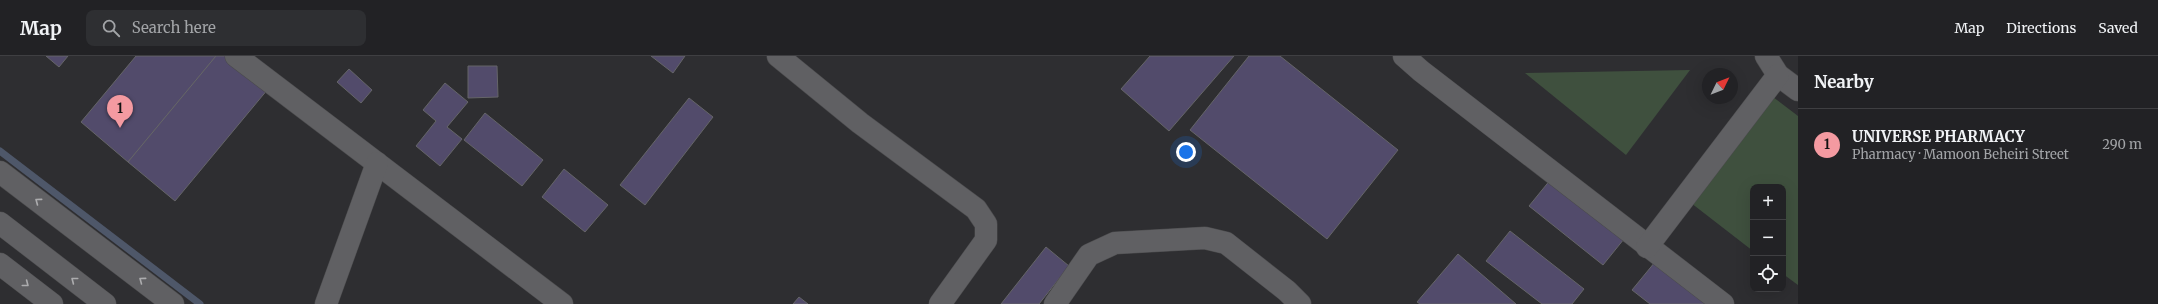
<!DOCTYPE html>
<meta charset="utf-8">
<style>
:root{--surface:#222225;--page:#2e2f32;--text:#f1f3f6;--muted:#a2a4a7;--line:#3f3f42;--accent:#f49aa1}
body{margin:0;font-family:Merriweather,serif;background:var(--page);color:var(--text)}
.controls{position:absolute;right:12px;bottom:12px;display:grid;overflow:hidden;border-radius:8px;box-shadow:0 4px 16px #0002}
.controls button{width:36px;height:36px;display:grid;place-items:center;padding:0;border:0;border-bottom:1px solid var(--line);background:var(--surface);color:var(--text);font:20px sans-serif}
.compass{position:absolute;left:1702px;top:12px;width:36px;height:36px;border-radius:50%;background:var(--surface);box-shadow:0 4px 16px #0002;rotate:47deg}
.you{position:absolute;left:1186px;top:96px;width:14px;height:14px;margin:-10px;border:3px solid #fff;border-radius:50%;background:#1a73e8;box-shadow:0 0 0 6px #1a73e833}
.badge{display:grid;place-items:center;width:26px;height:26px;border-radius:50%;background:var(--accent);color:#111;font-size:13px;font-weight:700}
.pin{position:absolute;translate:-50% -33px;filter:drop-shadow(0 1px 2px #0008)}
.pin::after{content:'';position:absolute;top:21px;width:14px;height:12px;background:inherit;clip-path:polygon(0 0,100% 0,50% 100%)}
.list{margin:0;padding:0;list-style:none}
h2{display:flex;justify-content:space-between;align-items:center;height:52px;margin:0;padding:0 16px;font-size:17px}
h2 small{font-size:13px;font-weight:400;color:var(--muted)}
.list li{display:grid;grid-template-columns:26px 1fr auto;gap:12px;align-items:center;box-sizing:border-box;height:72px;padding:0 16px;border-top:1px solid var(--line)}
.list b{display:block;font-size:15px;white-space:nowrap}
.list p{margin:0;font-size:13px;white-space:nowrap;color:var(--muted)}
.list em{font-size:13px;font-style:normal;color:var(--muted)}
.icon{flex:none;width:22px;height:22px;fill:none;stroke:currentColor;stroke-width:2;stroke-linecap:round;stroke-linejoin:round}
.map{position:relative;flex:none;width:1798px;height:248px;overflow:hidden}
header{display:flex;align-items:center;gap:24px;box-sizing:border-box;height:56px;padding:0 20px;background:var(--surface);border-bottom:1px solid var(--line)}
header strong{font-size:19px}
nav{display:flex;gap:22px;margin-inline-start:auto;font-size:14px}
.search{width:280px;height:36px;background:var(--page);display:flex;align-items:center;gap:10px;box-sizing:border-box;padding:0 14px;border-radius:8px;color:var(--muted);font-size:15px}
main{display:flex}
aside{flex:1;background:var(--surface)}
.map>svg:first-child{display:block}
.green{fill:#3f503e}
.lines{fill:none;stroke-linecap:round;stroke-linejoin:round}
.stream{stroke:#4e5769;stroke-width:7}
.building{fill:#524b6b;stroke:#656568}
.minor-casing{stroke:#4b4b4d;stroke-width:23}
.minor{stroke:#606063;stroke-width:22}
.oneway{stroke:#acacae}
</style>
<header>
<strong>Map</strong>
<div class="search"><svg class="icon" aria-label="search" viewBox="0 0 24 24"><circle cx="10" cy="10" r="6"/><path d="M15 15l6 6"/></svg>Search here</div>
<nav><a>Map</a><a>Directions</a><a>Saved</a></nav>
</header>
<main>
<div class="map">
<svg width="1798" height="248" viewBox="0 0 1798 248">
<rect width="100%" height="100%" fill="#2e2e31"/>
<g class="green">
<path d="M1690,14L1626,99L1525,17Z"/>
<path d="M1773,41L1798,60V229L1783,218V131H1753V195L1691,147Z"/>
</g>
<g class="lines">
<path class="stream" d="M0,95L200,248"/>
</g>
<g class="building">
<path d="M46,0H68L59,11Z"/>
<path d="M136,0H216L128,106L81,66Z"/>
<path d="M216,0H228L268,33L175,145L128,106Z"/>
<path d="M651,0H685L673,17Z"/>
<path d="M1150,0H1234L1169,75L1121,33Z"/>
<path d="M1249,0H1280L1398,94L1327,183L1190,74Z"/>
<path d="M468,10H497L498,41L468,42Z"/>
<path d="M349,13L372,34L361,47L337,26Z"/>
<path d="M445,27L468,46L447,71L462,83L440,110L416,90L436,65L423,54Z"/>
<path d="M689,42L713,61L645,149L620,129Z"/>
<path d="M485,57L543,104L522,130L464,84Z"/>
<path d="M564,113L608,149L585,176L542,141Z"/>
<path d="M1551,123L1624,183L1603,209L1529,150Z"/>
<path d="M1510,175L1584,233L1572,248H1542L1486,205Z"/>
<path d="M1046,191L1069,210L1039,248H1001Z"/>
<path d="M1458,198L1516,248H1420L1417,246Z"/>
<path d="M1655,206L1709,248H1650L1632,234Z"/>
<path d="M799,241L808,248H793Z"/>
</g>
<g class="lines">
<defs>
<g id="minor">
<path d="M236,0L562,248"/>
<path d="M778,0L860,67L976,153L986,168V184L940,248"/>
<path d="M1404,0L1421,15L1723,248"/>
<path d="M1766,0L1778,19L1798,34"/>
<path d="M0,116L173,248"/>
<path d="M0,167L105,248"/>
<path d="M1647,191L1778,19"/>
<path d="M0,208L52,248"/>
<path d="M326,248L377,107"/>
<path d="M1055,248L1089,199L1115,187L1205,182L1226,187L1287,235L1300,248"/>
</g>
</defs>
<use href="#minor" class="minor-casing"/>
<use href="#minor" class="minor"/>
</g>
<defs><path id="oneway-chevron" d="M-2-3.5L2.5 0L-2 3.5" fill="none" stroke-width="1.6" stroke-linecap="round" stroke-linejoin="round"/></defs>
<g class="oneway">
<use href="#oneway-chevron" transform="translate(38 145) rotate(-143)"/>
<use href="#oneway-chevron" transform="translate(74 224) rotate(-142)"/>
<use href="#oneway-chevron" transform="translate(142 224) rotate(-143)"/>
<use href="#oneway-chevron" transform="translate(26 228) rotate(38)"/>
</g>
</svg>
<div class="controls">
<button>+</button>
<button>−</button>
<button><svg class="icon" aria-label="locate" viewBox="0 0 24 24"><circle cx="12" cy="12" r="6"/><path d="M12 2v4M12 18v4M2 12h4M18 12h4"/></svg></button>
</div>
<svg class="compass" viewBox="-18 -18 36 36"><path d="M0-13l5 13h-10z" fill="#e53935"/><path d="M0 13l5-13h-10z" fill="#a2a4a7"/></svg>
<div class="you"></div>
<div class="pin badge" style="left:120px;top:72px">1</div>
</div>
<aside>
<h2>Nearby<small></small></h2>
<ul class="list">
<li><span class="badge">1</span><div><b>UNIVERSE PHARMACY</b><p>Pharmacy · Mamoon Beheiri Street</p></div><em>290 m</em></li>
</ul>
</aside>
</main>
